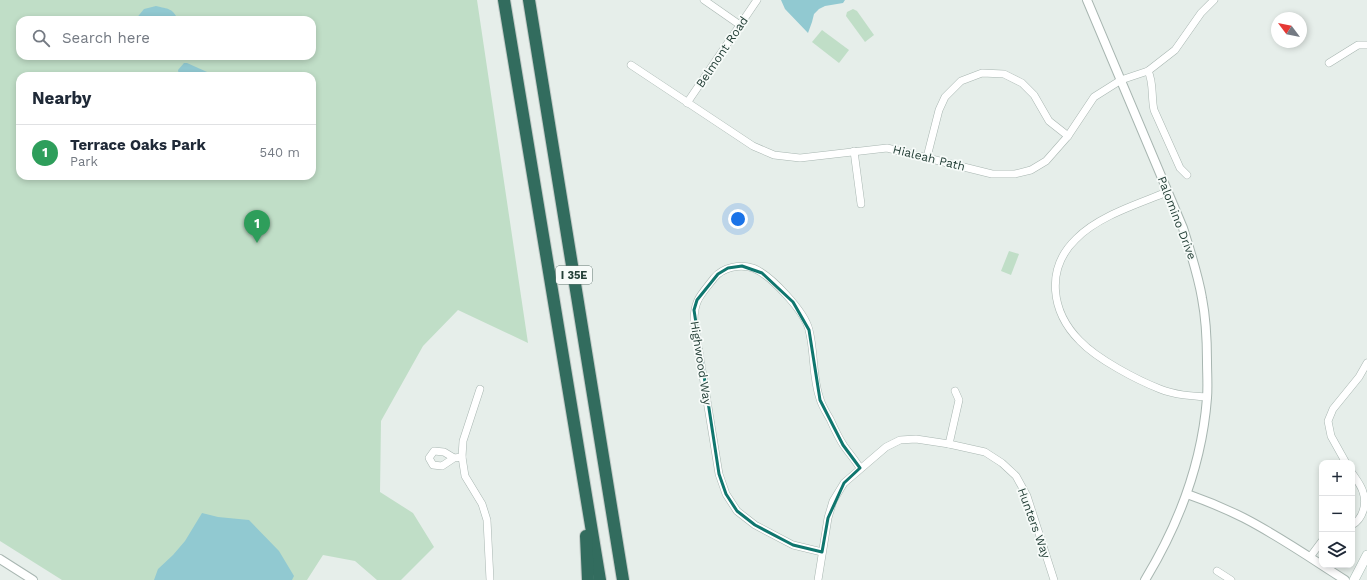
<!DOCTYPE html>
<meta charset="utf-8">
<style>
:root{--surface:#fff;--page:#f6f6f7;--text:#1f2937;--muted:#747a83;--line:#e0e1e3;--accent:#7c514c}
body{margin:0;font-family:"Work Sans",sans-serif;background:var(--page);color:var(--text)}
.controls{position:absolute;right:12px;bottom:12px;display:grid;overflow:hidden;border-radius:8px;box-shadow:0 2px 6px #0003}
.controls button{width:36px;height:36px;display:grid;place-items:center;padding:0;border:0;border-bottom:1px solid var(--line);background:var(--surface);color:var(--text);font:20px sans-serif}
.compass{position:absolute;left:1271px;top:12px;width:36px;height:36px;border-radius:50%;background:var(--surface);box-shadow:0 2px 6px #0003;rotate:302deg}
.you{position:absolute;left:738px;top:219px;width:14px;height:14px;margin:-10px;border:3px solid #fff;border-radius:50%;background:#1a73e8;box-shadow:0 0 0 6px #1a73e833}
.badge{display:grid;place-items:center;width:26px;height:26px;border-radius:50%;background:var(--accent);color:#fff;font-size:13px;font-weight:700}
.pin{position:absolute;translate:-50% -33px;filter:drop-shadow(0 1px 2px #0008)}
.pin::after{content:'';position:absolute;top:21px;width:14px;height:12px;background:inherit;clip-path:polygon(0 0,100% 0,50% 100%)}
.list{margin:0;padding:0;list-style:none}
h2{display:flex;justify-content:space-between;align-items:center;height:52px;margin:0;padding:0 16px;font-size:17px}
h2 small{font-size:13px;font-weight:400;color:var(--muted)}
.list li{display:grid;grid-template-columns:26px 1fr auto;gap:12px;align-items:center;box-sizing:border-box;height:56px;padding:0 16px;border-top:1px solid var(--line)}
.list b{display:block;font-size:15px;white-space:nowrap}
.list p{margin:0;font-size:13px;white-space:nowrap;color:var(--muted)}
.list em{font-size:13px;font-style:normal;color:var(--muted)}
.icon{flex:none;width:22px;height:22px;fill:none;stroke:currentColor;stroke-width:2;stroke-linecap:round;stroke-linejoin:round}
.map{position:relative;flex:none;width:1367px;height:580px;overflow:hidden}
.search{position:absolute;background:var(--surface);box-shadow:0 2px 6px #0003;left:16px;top:16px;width:300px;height:44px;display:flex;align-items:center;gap:10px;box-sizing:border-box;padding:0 14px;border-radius:12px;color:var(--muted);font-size:15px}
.panel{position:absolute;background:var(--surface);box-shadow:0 2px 6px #0003;left:16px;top:72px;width:300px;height:108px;border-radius:12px}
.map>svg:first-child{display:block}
.green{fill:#c0dec7;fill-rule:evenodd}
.water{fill:#91c9d1}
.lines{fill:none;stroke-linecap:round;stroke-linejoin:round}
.minor-casing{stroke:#a8b6b1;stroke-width:8}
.tertiary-casing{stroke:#a8b6b1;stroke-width:10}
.secondary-casing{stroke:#a5bab2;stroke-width:10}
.motorway-casing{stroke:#c2cac7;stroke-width:14}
.minor{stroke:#fff;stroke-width:7}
.tertiary{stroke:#fff;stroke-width:8}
.secondary{stroke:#fff;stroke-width:9}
.motorway{stroke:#326c5e;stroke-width:12}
.marked{fill:none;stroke:#0f766e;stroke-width:3;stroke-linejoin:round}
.labels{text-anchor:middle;stroke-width:3.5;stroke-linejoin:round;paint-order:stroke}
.shield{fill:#f7fbf9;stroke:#647872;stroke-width:1}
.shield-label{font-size:11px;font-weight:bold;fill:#254038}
.street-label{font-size:12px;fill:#254038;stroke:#f7fbf9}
</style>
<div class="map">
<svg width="1367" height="580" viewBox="0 0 1367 580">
<rect width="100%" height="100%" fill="#e6eeea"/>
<g class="green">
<path d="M0,0H477L528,343L458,310L423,346L381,421L380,492L413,513L434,547L401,580H377L355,561L323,555L307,580H62L0,541ZM20,20H312V56H20ZM20,76H312V176H20Z"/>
<path d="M853,9L857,11L874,35L865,42L846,16L847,12Z"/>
<path d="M822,30L849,50L839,63L812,42Z"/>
<path d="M1009,251L1019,254L1011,275L1001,271Z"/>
</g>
<g class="water">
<path d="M781,0H845L843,3L825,6L819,9L814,14L812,22L808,33L785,9Z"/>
<path d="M156,6C168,9 173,8 178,20H135L144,9Z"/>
<path d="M184,63H187L216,76H179L178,70Z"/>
<path d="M202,513L218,517L249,520L279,551L294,576L292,580H154L158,569L173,555L185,541Z"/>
</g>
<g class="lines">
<defs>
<g id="minor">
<path d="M704,0L740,25"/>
<path d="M1329,63L1358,45H1367"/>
<path d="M631,65L753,146L774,155L800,158L887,148L992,174H1015L1031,170L1046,161L1068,136L1094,97L1121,80L1148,71L1175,50L1201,13L1214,0"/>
<path d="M1148,71C1154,83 1151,97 1154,110L1180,168L1187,175"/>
<path d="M687,103L757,0"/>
<path d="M854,151L861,204"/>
<path d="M927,157L939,110L945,97L961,81L982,73L1004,74L1022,83L1034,95L1049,121L1068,136"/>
<path d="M1167,192C1138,204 1098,216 1076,239C1045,269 1051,312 1080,341C1097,359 1137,380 1160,389C1175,395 1191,396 1207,397"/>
<path d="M480,389L463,441L462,457L465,476L482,504L487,520L490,580"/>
<path d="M949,444L959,400L955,391"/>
<path d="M454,458L442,466L433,465L429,458L434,451L444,452L454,458L462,457"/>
<path d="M1346,463L1331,436L1328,421L1333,409L1359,377L1367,363"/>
<path d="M1352,473C1356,479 1361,485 1363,492C1367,504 1363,519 1352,525"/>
<path d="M822,552L793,545L755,525L737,511L726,494L719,474L694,321C694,299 702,294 714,278C723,267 740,264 753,268C771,275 805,312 809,330C815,353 812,377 820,399C822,406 826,412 830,419C834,428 838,437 844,446C849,453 855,460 860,468"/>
<path d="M1310,557L1322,541"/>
<path d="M1217,571L1231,580"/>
<path d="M818,580L828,518L833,501L844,483L886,447L900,440L916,439L949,444L985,452L1002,463L1016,476L1027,496L1054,580"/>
</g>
<g id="tertiary">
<path d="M1087,0L1183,228C1190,251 1198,274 1202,298C1206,319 1207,340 1207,361C1207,373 1208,386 1207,398C1202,463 1179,524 1145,580"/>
<path d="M1187,494C1207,501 1226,509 1244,518C1279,536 1312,559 1345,580"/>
<path d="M0,559L33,580"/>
</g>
<path id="secondary" d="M1354,580L1367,555"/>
<g id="motorway">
<path d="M504,0L600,580"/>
<path d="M529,0L623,580"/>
<path d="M586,536L588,580"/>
</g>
</defs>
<use href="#minor" class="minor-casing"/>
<use href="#tertiary" class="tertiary-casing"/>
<use href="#secondary" class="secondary-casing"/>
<use href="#motorway" class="motorway-casing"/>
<use href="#minor" class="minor"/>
<use href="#tertiary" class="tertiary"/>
<use href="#secondary" class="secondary"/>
<use href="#motorway" class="motorway"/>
</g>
<path class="marked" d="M742,266L762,273L793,302L809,330L820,400L843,445L860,468L844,483L828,518L822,552L793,545L755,525L737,511L726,494L719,474L694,310L697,300L718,274L728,268Z"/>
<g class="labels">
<rect class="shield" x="556" y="266" width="36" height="18" rx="3"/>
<g class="shield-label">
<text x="574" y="279">I 35E</text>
</g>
<g class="street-label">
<text transform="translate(722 52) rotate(-56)" y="4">Belmont Road</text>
<text transform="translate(929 158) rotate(14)" y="4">Hialeah Path</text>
<text transform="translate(1177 218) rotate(69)" y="4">Palomino Drive</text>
<text transform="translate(701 363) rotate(81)" y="4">Highwood Way</text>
<text transform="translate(1034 523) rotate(70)" y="4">Hunters Way</text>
</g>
</g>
</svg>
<div class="controls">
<button>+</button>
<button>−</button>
<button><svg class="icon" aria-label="layers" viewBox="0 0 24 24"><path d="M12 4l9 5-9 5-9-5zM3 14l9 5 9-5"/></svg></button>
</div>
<svg class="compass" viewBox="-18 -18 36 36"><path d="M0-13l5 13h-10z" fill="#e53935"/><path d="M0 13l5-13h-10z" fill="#747a83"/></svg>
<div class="you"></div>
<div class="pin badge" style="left:257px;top:243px;background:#2e9e5b">1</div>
<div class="search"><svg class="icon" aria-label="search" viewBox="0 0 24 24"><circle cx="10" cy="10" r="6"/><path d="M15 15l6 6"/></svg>Search here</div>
<section class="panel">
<h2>Nearby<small></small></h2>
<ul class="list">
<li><span class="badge" style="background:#2e9e5b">1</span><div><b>Terrace Oaks Park</b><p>Park</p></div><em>540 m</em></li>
</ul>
</section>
</div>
